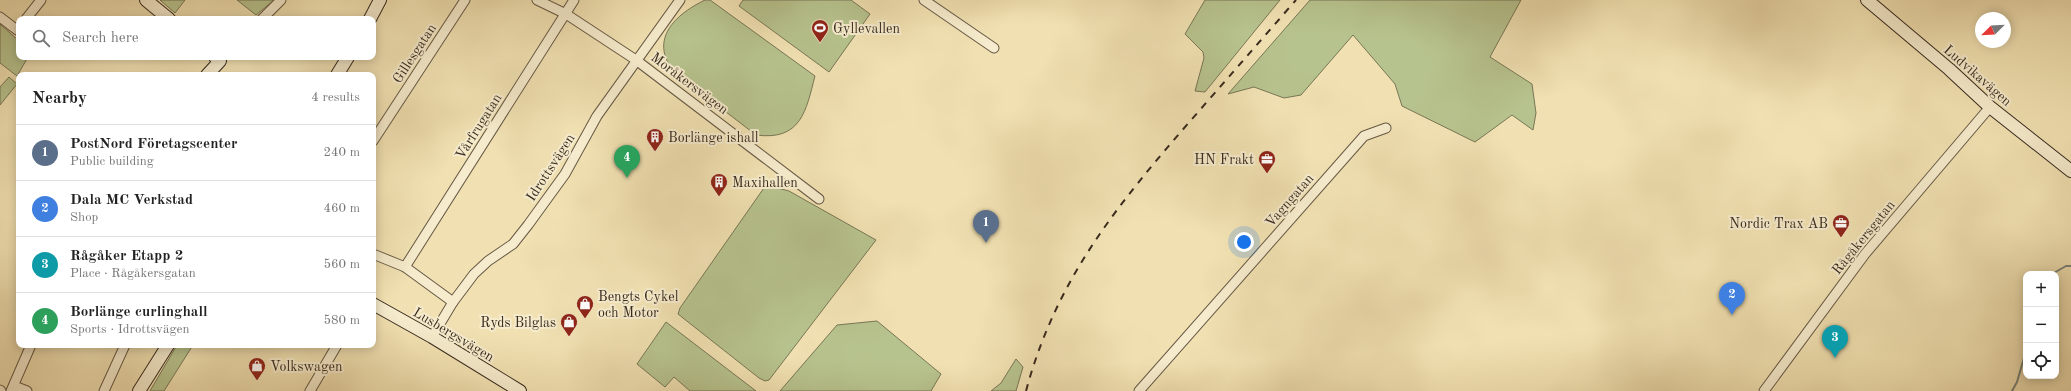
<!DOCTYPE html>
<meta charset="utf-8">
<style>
:root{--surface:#fff;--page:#f2f2f2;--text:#222;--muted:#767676;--line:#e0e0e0;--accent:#db2777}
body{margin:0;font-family:"Old Standard TT",serif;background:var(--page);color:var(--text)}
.controls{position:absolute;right:12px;bottom:12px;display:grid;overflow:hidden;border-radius:8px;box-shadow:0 2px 10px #0003}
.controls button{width:36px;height:36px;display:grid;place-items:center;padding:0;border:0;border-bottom:1px solid var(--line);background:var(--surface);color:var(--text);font:20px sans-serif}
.compass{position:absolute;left:1975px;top:12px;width:36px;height:36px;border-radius:50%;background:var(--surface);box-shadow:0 2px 10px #0003;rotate:246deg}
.you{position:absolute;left:1244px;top:242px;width:14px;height:14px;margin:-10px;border:3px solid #fff;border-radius:50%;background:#1a73e8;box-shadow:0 0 0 6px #1a73e833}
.badge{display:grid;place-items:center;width:26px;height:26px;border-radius:50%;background:var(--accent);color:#fff;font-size:13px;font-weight:700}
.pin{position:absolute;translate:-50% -33px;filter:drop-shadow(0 1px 2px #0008)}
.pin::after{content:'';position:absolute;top:21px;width:14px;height:12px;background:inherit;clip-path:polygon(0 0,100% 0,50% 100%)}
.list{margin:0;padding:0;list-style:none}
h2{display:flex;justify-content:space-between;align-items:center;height:52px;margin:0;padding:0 16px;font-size:17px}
h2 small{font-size:13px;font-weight:400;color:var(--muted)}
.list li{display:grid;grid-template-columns:26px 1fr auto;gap:12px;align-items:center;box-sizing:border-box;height:56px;padding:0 16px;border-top:1px solid var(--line)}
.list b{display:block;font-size:15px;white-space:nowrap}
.list p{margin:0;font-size:13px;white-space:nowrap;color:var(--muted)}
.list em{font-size:13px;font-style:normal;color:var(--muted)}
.icon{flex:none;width:22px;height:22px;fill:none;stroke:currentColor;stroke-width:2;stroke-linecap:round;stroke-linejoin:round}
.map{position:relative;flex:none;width:2071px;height:391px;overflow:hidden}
.search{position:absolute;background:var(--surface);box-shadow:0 2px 10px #0003;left:16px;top:16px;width:360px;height:44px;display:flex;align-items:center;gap:10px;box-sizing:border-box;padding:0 14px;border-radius:8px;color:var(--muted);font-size:15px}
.panel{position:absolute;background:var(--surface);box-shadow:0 2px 10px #0003;left:16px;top:72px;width:360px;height:276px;border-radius:8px}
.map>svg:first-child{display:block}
.green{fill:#b7c38e;stroke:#787656}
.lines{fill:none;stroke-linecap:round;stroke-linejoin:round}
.stream{stroke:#758279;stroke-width:2}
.street-casing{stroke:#665844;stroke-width:11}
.secondary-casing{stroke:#382a1f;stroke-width:14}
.street{stroke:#f6eccd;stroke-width:9}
.secondary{stroke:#f6eccd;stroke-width:12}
.rail{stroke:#382a1f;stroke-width:2;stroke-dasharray:7 7;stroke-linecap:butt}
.labels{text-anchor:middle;stroke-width:4;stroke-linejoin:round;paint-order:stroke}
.poi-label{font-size:14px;fill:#382a1f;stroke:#f6eccd;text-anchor:start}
.street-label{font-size:14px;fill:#382a1f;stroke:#f6eccd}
</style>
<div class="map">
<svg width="2071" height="391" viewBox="0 0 2071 391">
<rect width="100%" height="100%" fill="#f1e1b2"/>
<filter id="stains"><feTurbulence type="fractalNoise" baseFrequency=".005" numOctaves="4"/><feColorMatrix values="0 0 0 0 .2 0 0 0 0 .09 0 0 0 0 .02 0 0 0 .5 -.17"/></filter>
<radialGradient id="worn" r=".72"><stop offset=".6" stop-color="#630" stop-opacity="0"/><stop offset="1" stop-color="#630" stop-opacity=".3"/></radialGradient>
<g class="green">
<path d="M160,0H185L175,13Z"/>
<path d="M237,0H273V1L256,15Z"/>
<path d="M705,0H710L815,76C806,111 801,141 756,135L674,72C648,39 676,14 705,0Z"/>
<path d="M743,0H851L870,14L829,72L739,6Z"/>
<path d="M1205,0H1280L1205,92L1195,91L1204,58L1203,52L1185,34Z"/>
<path d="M1310,0H1521L1490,57L1532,84L1536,113L1533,130L1512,115L1475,142L1402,106L1395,84L1353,35L1301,95L1284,98L1254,87L1228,94Z"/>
<path d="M0,24L19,41V57H28L17,76L0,63Z"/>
<path d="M9,77L17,84L0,105V87Z"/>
<path d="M766,185L789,191L876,240L769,380L765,381L759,378L678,314L680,308Z"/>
<path d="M877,321L941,374L931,391H780L837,325Z"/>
<path d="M666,322L756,391H690L674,377L665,387L637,364Z"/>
<path d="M177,345H193L164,391H150Z"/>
<path d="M1016,359L1023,367L1016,391H991L1001,383Z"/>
</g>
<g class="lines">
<g class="stream">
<path d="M2052,274L2066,266H2071"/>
<path d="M2012,391L2017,382L2026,351"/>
</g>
<defs>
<g id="street">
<path d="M537,0L566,14L636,60L819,199"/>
<path d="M924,0L994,48"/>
<path d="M0,17L17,30L19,28"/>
<path d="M26,19L41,0"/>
<path d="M262,19L281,0"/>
<path d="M373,141L465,0"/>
<path d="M373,254L405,267L453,302"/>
<path d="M405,267L574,0"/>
<path d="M432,337L453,302L474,274L488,261L513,244L528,225L565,174L597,116L680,0"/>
<path d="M14,386L27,391"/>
<path d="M0,390L1,391"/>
<path d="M11,391L31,345"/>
<path d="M104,391L125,345"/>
<path d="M310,391L337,345"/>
<path d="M1139,391L1364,136L1386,128"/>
<path d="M1764,391L1865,254L1990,107"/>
</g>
<g id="secondary">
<path d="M146,0L169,19"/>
<path d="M1867,0L1949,69L1990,107L2071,171"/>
<path d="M370,19L380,0"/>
<path d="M207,75L220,61L215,57"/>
<path d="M337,75L348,57"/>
<path d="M373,304L432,337L520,391"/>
<path d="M139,391L168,345"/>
</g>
</defs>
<use href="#street" class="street-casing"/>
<use href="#secondary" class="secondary-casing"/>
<use href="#street" class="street"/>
<use href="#secondary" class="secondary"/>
<path class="rail" d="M1026,391C1056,279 1118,204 1192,119C1227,79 1261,40 1296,0"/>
</g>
<defs>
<symbol id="stadium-pin" viewBox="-11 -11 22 30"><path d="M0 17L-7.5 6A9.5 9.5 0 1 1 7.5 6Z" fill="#8f2418" stroke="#f6eccd"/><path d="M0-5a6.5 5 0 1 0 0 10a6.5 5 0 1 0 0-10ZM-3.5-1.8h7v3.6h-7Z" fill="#fff"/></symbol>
<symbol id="building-pin" viewBox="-11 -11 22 30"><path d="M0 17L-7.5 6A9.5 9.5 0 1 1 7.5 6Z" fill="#8f2418" stroke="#f6eccd"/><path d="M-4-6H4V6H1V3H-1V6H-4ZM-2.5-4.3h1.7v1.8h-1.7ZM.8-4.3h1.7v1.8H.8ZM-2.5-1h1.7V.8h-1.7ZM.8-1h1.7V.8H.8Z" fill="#fff"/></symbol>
<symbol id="office-pin" viewBox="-11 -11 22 30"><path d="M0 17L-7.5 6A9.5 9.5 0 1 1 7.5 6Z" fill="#8f2418" stroke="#f6eccd"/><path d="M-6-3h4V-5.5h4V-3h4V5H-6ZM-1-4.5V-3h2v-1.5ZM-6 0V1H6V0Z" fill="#fff"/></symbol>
<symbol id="shop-pin" viewBox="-11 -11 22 30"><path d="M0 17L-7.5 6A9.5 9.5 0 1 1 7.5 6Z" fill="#8f2418" stroke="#f6eccd"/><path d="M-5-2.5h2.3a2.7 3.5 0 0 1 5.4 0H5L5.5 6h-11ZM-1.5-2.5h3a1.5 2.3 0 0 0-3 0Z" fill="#fff"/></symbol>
</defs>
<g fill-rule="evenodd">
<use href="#stadium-pin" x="810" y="18" width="20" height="27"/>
<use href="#building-pin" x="645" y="127" width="20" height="27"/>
<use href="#office-pin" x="1257" y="149" width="20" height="27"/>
<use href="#building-pin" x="709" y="172" width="20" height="27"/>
<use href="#office-pin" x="1831" y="213" width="20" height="27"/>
<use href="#shop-pin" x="575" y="294" width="20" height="27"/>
<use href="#shop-pin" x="559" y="312" width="20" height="27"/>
<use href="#shop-pin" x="247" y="356" width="20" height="27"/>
</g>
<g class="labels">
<g class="poi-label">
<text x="833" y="33">Gyllevallen</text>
<text x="668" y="142">Borlänge ishall</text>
<text x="1254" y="164" text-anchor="end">HN Frakt</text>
<text x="732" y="187">Maxihallen</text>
<text x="1828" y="228" text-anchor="end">Nordic Trax AB</text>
<text x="598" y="301">Bengts Cykel<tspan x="598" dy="16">och Motor</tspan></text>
<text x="556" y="327" text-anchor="end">Ryds Bilglas</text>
<text x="270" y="371">Volkswagen</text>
</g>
<g class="street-label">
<text transform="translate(414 53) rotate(-57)" y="5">Gillesgatan</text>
<text transform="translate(1978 75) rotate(41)" y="5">Ludvikavägen</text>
<text transform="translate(690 83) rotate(37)" y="5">Moråkersvägen</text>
<text transform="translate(478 126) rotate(-58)" y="5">Vårfrugatan</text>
<text transform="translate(550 167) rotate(-57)" y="5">Idrottsvägen</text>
<text transform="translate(1289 200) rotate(-49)" y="5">Vagngatan</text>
<text transform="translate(1863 237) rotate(-51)" y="5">Rågåkersgatan</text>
<text transform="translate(454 334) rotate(31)" y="5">Lusbergsvägen</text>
</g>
</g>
<rect width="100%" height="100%" filter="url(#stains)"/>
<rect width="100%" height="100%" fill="url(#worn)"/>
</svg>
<div class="controls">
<button>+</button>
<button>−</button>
<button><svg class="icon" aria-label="locate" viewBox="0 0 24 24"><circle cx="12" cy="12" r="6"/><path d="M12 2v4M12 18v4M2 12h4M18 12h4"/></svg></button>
</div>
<svg class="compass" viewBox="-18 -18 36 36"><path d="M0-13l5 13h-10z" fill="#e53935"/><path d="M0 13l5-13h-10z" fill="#767676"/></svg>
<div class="you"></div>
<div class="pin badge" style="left:986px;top:243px;background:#5c6f8a">1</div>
<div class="pin badge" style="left:1732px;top:315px;background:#3f7fe0">2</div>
<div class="pin badge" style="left:1835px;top:358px;background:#0f9aa8">3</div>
<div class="pin badge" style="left:627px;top:178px;background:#2e9e5b">4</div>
<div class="search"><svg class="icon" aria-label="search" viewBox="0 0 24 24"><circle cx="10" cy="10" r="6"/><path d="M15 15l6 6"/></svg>Search here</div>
<section class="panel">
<h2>Nearby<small>4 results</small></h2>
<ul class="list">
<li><span class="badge" style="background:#5c6f8a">1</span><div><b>PostNord Företagscenter</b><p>Public building</p></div><em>240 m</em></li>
<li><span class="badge" style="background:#3f7fe0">2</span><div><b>Dala MC Verkstad</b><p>Shop</p></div><em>460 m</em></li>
<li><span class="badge" style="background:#0f9aa8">3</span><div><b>Rågåker Etapp 2</b><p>Place · Rågåkersgatan</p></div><em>560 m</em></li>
<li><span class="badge" style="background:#2e9e5b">4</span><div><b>Borlänge curlinghall</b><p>Sports · Idrottsvägen</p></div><em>580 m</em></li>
</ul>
</section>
</div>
